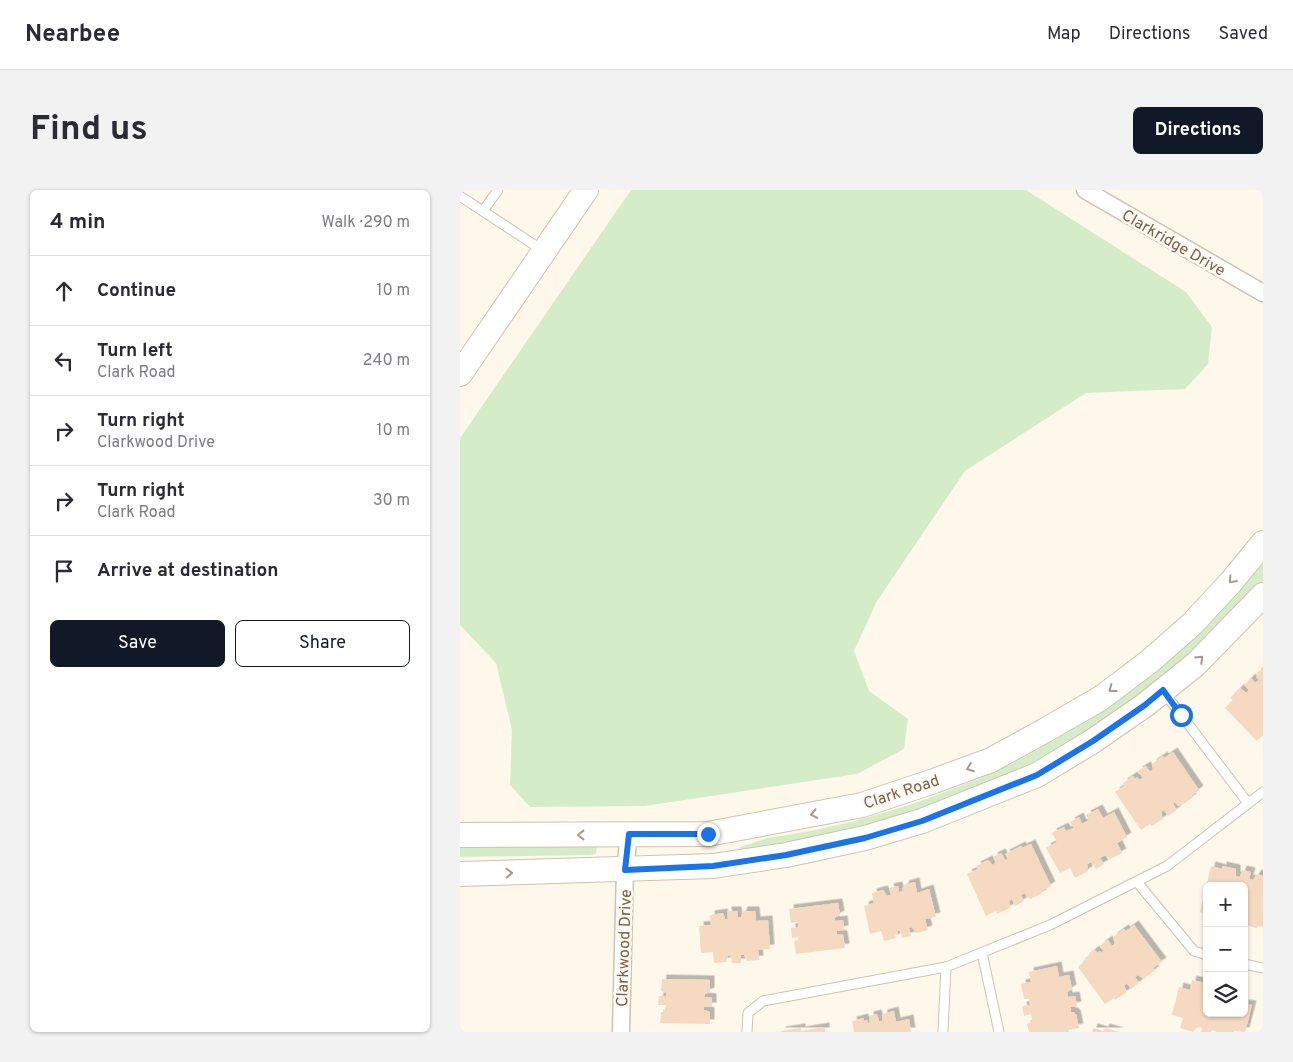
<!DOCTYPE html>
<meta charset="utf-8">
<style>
:root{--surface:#fff;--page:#f2f2f3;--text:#2b2b33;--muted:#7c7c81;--line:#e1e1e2;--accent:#111827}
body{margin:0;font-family:Overpass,sans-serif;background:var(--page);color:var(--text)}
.controls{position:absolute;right:15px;bottom:15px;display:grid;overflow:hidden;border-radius:8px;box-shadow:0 1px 4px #0004}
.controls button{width:45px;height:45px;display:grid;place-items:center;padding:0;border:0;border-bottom:1px solid var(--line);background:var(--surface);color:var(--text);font:25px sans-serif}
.stop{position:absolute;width:15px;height:15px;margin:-11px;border:4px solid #1a73e8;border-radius:50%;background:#fff}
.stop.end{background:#1a73e8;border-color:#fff;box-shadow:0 1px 5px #0008}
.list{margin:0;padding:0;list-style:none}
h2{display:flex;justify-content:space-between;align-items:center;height:65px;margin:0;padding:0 20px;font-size:21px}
h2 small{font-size:16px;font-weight:400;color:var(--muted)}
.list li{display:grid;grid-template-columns:32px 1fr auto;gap:15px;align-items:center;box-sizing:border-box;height:70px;padding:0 20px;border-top:1px solid var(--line)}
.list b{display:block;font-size:19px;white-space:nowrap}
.list p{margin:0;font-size:16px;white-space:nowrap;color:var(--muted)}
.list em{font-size:16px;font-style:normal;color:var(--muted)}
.actions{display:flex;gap:10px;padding:15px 20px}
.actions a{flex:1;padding:11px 0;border:1px solid var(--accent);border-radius:8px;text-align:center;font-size:18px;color:var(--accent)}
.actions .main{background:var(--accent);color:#fff}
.icon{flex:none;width:28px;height:28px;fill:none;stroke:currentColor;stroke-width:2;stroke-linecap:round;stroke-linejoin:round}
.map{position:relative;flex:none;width:803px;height:842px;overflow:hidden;border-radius:8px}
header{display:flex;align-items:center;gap:30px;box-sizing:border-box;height:70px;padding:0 25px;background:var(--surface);border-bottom:1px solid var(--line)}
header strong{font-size:24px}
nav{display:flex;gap:28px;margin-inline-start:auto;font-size:18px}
.intro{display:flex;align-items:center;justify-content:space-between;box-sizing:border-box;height:120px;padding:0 30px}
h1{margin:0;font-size:35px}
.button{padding:12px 22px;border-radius:8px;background:var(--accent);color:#fff;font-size:18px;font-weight:700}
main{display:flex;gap:30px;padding:0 30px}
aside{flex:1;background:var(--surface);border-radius:8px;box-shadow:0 1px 4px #0004}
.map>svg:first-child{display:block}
.green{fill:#d4edc8}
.building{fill:#f5d9c1;filter:url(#shadow)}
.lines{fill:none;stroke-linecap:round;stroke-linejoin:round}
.lane-casing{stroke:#d2c1af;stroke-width:11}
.street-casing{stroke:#d2c1af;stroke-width:19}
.secondary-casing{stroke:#d5c1ad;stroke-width:26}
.lane{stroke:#fff;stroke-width:9}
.street{stroke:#fff;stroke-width:16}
.secondary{stroke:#fff;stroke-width:24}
.oneway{stroke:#aa988a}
.route{stroke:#1a73e8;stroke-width:6}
.labels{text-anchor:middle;stroke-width:5;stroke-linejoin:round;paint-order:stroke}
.street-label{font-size:16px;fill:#7c604b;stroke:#fffbf3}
</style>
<header>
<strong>Nearbee</strong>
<nav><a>Map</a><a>Directions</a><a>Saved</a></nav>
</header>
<div class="intro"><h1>Find us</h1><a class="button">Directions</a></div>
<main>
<aside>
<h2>4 min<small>Walk · 290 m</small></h2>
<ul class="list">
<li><svg class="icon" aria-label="ahead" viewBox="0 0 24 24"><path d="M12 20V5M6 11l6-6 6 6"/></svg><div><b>Continue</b></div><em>10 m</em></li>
<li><svg class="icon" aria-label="left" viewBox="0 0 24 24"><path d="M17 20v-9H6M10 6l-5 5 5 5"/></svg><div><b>Turn left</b><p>Clark Road</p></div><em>240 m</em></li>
<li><svg class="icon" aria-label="right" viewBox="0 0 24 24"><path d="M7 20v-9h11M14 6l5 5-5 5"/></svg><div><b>Turn right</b><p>Clarkwood Drive</p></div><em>10 m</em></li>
<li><svg class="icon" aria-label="right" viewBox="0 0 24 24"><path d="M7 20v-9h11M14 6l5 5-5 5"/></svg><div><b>Turn right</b><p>Clark Road</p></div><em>30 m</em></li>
<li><svg class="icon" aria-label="arrive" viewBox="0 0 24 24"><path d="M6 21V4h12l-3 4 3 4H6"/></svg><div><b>Arrive at destination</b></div></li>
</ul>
<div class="actions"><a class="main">Save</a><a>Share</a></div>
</aside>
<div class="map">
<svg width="803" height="842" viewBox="0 0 803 842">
<defs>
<filter id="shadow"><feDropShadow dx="4.5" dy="-4.5" stdDeviation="0" flood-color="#0004"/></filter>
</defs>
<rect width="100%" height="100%" fill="#fef8eb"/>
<g class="green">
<path d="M171,0H566L726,102L752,137L748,174L725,199L626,203L505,281L417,411L394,461L409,501L448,529L444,559L397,584L185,616L70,617L50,595L52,540L36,473L0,435V248Z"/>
<path d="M803,374V390L791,404L732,463L664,518L594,562L548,586L408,639L281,662L280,657L308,648L350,641L391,632L450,615L516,590L547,576L581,558L646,518L768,412Z"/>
<path d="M0,653L137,656L136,664L129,665L0,667Z"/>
</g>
<g class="building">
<path d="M803,478V545L797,551L765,518L773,510L770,508L780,498L786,503L789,500L784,495L791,488L795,493L799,490L796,487L798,485L796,484Z"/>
<path d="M713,562L739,600L731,606L732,608L720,616L719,615L718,616L715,612L713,614L717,620L708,626L704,620L701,622L703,629L692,636L690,634L681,640L655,602L664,596L663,593L673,586L675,589L677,587L679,590L683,588L678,581L686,576L690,582L693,579L692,574L703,566L704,568Z"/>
<path d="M638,619L643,628L654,622L667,647L657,653L662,663L650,669L645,665L640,668L644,674L636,679L632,672L627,674L628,681L615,688L610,678L600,683L586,658L597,652L592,643L604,637L606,641L614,638L610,632L619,627L622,634L629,630L626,625Z"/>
<path d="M571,654L591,696L581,701L582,704L570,709L569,707L567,708L565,703L561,705L564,711L555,716L552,709L549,711L550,718L537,724L536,721L526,726L507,684L518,679L516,676L528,670L533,675L536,673L533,667L541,663L545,670L548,669L545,664L561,656L562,658Z"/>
<path d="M751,676L762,679V676L776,679V686L780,687L782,680L791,682L789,689L793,690L797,684L803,686V737L798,736L797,738L784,735V696H747V724L740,722Z"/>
<path d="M455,692L457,703L469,699L476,727L465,729L468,740L456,743L452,737L449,738L451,746L442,748L440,741H437L438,745H435L436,748L424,751L421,741L410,744L404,716L414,713L412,703L423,700L427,706L431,705L429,698L438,696L439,702L443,701L442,698L445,697L444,695Z"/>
<path d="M378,713L380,725L374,728L375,731L383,730L384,740L377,741V744L383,745L385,758L336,764L334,751L340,750L339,747L332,748L331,738L338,737V732L331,733L329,719Z"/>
<path d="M267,721H277L278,728L281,727L283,721H295L296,731L308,730L310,759L298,760L299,770L287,771L284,765H281V773H272L271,766H268L266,772L254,773L253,762L241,763L239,736L251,735L250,725L263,723L265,729H268Z"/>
<path d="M674,735L702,772L693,778L695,780L684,789L678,785L675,787L679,793L671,799L667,793L664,796L667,802L655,810L654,808L645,814L618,777L626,770L625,768L635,760L637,763L640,761L641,763L644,761L640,756L648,750L652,756L655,754L653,747L664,739L666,741Z"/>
<path d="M597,776L599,787L609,785L612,799L607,802L608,807L615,806L617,816L610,817L611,822H614L615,824H616L619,838L608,840L609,842H569L567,834L570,833V830H572L571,824L564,826L562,816L570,815L569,809H564L561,794L571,792L569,782Z"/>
<path d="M202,789L250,790V802L245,804L244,807L252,808V817H244V820L250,822V834L200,833L201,822H203V819H206V815H198L199,806H206V803L201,801Z"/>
<path d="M732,790L745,793L747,798V823H784V814L792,815L785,842L774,841V842H757L752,840L751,842H741L742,838L737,837L733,842L720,838L723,828L712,825L719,797L730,800Z"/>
<path d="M434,821L436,832L449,829L451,842H394L392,831L404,828V831L407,830L408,833H410L409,826L417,824L419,831H422L423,824Z"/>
<path d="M365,837V842H321V841L341,838V841Z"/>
<path d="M633,838L644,841L645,838L660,842H632Z"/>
</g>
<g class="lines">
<defs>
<g id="lane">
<path d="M0,6L82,60"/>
<path d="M23,21L38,0"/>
<path d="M703,501L788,613"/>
<path d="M677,692L734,761L747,765"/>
<path d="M522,763L539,842"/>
<path d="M784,774L803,778"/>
<path d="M287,842L288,823L303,811L486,777L590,735L707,676L803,602"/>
<path d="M483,842L486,777"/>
</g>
<g id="street">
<path d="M625,0L803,103"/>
<path d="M161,842L165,679L169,645"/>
</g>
<g id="secondary">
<path d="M0,184L126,0"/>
<path d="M0,645L248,644L402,615L474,591L531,570L584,541L641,508L690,471L732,434L771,392L803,353"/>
<path d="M0,684L253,676L326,665L405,648L462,631L577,585L633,551L685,515L736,474L803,405"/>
</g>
</defs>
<use href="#lane" class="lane-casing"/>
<use href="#street" class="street-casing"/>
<use href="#secondary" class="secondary-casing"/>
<use href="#lane" class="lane"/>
<use href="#street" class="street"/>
<use href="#secondary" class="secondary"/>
</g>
<defs><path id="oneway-chevron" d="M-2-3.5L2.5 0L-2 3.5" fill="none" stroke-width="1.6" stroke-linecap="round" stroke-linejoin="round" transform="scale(1.25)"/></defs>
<g class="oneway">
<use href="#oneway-chevron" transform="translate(772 390) rotate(131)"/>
<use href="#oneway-chevron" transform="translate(740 469) rotate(-44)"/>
<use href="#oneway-chevron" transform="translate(652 499) rotate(143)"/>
<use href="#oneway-chevron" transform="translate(510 578) rotate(160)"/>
<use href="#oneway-chevron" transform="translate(354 624) rotate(169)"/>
<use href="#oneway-chevron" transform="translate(121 645) rotate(180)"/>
<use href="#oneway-chevron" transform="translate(49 683) rotate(-2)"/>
</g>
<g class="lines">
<path class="route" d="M248,644H169L165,680L253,676L326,665L405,648L462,631L577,585L633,551L685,515L703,500L721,525"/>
</g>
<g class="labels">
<g class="street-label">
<text transform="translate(714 52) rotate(30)" y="6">Clarkridge Drive</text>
<text transform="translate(441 601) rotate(-18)" y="6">Clark Road</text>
<text transform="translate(163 758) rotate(-88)" y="6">Clarkwood Drive</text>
</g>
</g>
</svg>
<div class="controls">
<button>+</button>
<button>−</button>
<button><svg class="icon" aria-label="layers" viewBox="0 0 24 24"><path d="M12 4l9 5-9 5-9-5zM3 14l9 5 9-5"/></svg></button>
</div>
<div class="stop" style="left:721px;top:525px"></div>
<div class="stop end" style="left:248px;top:644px"></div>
</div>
</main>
